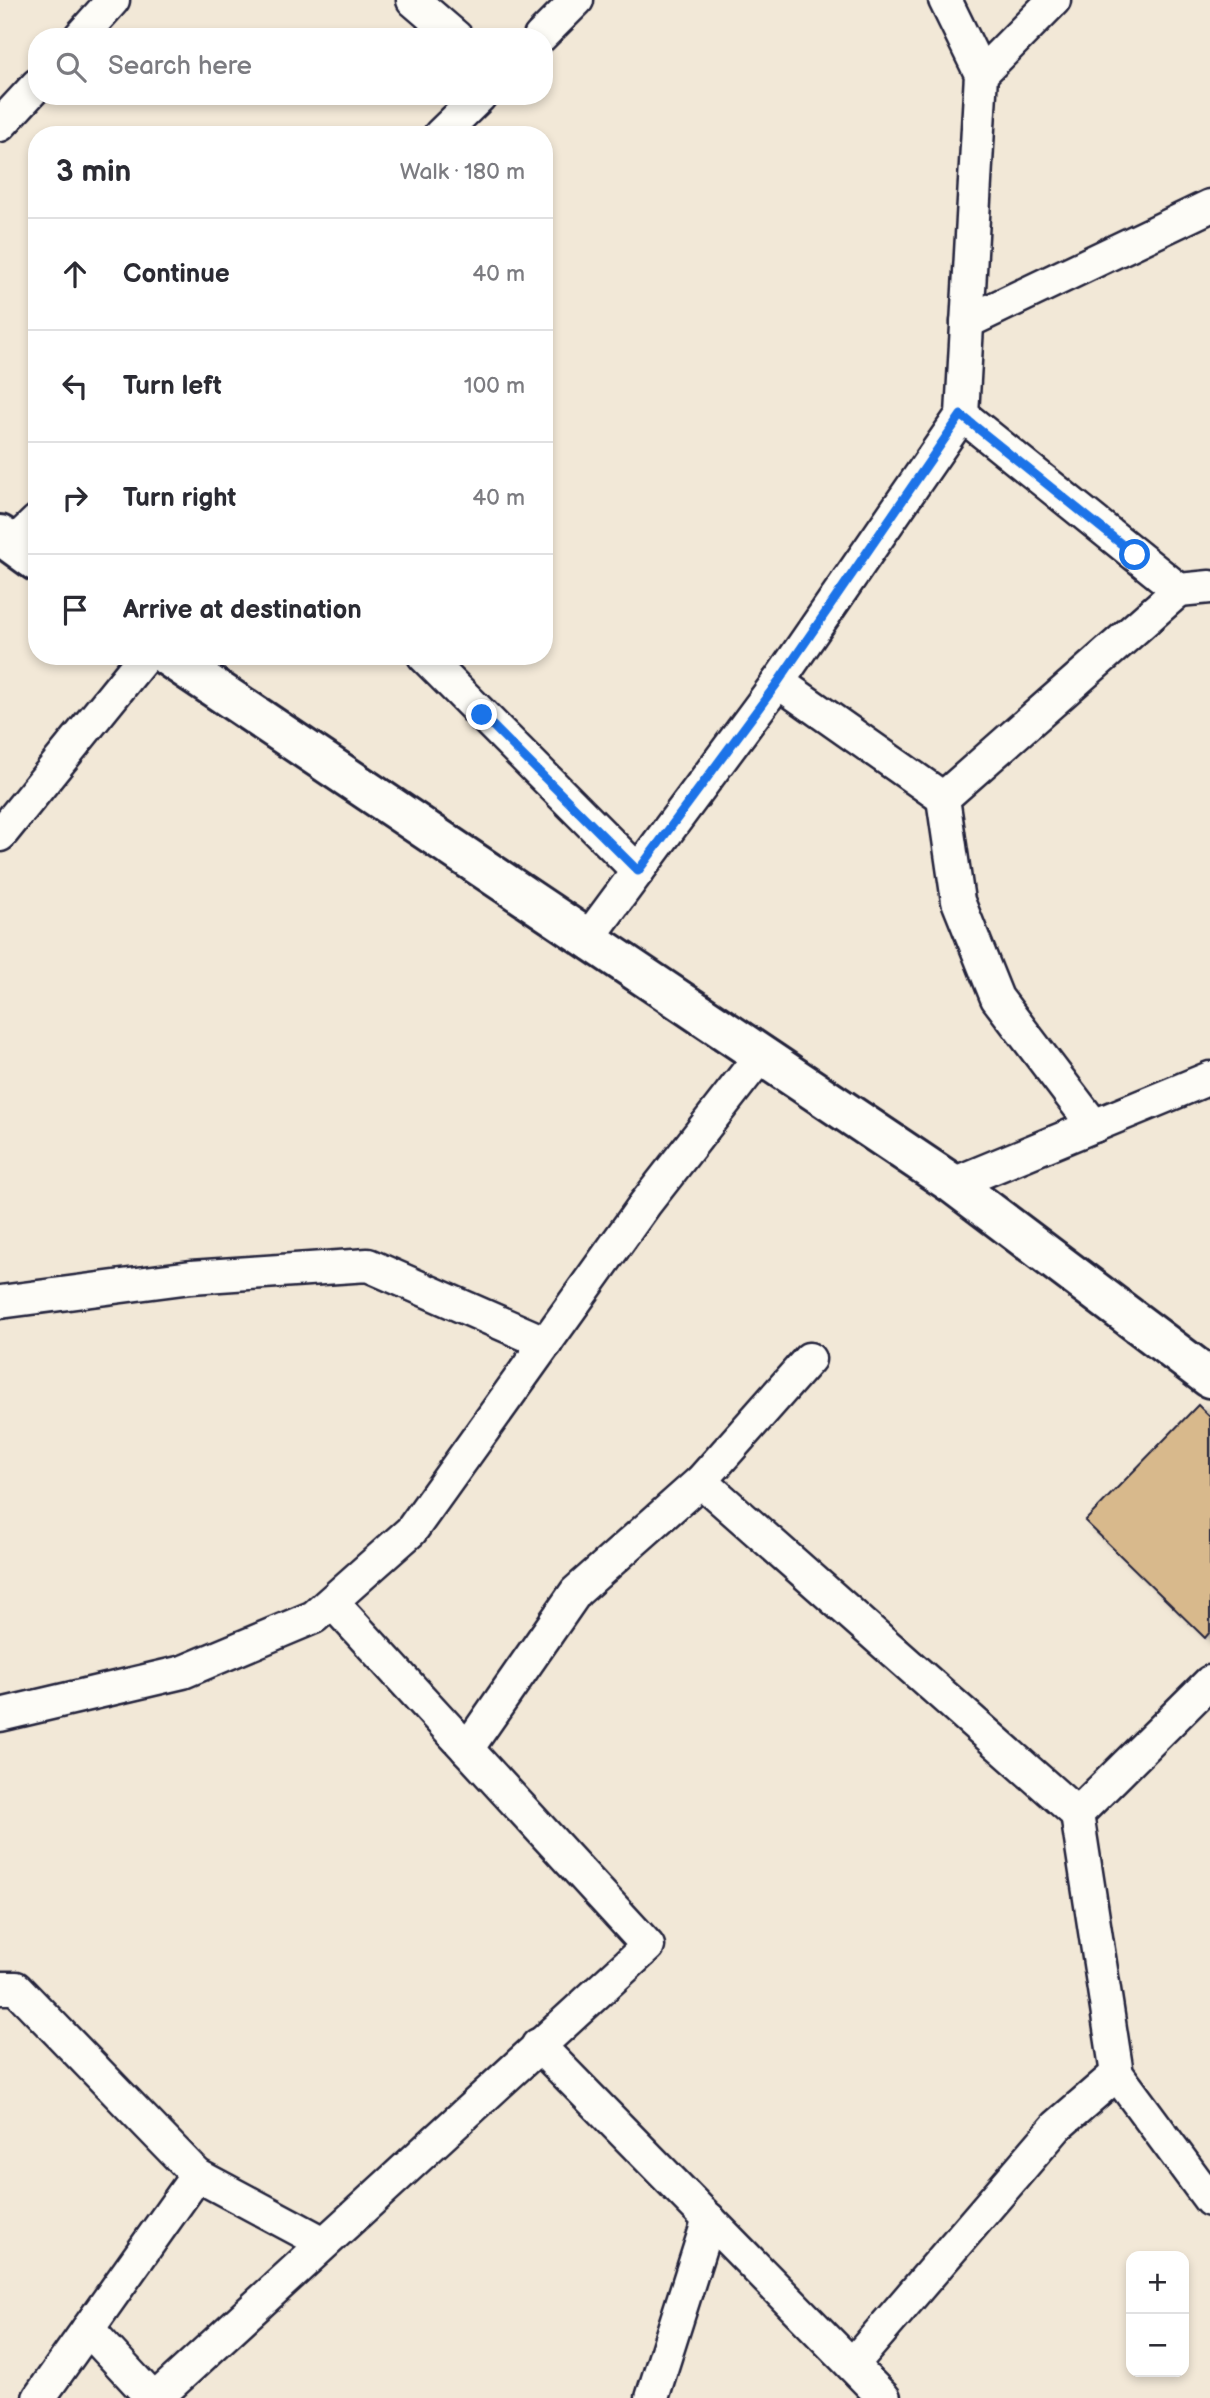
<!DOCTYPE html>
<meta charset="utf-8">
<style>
:root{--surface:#fff;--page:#f2f2f3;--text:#2b2b33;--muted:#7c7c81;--line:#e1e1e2}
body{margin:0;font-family:"Balsamiq Sans",sans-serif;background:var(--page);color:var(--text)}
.controls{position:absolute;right:21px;bottom:21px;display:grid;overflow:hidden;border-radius:14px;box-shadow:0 4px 10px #0003}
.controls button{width:63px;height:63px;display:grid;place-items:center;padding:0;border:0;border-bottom:2px solid var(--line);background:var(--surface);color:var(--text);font:35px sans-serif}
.stop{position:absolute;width:21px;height:21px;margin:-16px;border:5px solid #1a73e8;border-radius:50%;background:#fff}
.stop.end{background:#1a73e8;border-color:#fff;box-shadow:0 2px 7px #0008}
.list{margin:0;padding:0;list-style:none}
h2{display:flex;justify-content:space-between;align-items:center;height:91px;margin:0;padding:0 28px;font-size:30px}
h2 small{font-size:23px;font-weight:400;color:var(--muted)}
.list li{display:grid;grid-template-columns:46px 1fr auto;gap:21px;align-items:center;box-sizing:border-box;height:112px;padding:0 28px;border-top:2px solid var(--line)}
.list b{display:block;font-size:26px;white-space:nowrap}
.list em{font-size:23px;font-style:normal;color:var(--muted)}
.icon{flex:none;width:38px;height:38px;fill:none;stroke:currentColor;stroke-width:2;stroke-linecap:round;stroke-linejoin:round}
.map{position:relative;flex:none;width:1210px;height:2398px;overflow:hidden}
.search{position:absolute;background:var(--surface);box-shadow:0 4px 10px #0003;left:28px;top:28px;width:525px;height:77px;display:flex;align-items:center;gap:18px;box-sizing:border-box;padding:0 24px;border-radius:28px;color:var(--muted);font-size:26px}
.panel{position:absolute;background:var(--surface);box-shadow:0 4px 10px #0003;left:28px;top:126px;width:525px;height:539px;border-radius:28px}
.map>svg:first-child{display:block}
.building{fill:#d8b98c;stroke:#22223b;stroke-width:2;filter:url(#shadow)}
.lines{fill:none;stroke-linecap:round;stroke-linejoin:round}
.minor-casing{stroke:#22223b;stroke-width:37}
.tertiary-casing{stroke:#22223b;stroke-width:44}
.minor{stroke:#fdfcf7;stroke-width:32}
.tertiary{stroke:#fdfcf7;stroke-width:38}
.route{stroke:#1a73e8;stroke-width:9}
</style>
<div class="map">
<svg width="1210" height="2398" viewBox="0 0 1210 2398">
<defs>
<filter id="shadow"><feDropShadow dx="8" dy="4.5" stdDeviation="3.5" flood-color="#0004"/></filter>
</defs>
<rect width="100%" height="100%" fill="#f2e8d7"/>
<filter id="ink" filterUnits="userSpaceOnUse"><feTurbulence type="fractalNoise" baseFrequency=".0143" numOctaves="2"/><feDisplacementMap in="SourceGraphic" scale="14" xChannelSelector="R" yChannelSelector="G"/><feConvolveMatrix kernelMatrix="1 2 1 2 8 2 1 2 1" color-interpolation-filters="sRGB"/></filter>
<g filter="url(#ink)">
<path class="building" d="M1198,1405L1210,1417V1632L1205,1638L1085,1521Z"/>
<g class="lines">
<defs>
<g id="minor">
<path d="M413,0L456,37"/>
<path d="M80,37L113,0"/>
<path d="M540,37L577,0"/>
<path d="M981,74L1054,0"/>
<path d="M0,125L37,85"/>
<path d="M440,135L480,96"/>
<path d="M967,322L1210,206"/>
<path d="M962,415L1179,590L1210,587"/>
<path d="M13,544L37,521"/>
<path d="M424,656L638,871"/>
<path d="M778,682L943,798"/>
<path d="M0,835L145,656"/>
<path d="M589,937L778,682L962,415L981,74L945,0"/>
<path d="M1094,1126L997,998L958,901L943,798L1179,590"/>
<path d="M953,1184L1210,1078"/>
<path d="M0,1302L191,1277L368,1265L546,1343"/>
<path d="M701,1481L1077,1814L1117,2074L1210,2200"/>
<path d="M0,1715L183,1672L314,1617L411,1531L645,1204L761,1055"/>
<path d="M467,1749L576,1592L701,1481L809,1359"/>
<path d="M1077,1814L1210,1682"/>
<path d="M0,1988H16L197,2175L324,2243"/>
<path d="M538,2045L884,2398"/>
<path d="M88,2329L152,2398"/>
<path d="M852,2365L1057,2126L1117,2074"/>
<path d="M39,2398L197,2175"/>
<path d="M156,2398L648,1946L332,1602"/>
<path d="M652,2398L709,2219"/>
</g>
<g id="tertiary">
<path d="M0,535L37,562"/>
<path d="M167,656L953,1184L1210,1378"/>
</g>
</defs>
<use href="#minor" class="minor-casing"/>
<use href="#tertiary" class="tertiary-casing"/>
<use href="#minor" class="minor"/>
<use href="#tertiary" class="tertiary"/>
</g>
</g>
<g class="lines" filter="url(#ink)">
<path class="route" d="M482,715L638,871L778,682L961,415L1135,555"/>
</g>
</svg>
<div class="controls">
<button>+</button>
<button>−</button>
</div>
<div class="stop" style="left:1135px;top:555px"></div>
<div class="stop end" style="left:482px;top:715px"></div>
<div class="search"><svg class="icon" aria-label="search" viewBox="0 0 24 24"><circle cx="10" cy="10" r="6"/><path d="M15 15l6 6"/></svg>Search here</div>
<section class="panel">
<h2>3 min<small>Walk · 180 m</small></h2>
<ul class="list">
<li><svg class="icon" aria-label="ahead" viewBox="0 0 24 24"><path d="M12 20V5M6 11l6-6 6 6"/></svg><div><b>Continue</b></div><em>40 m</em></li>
<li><svg class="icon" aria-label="left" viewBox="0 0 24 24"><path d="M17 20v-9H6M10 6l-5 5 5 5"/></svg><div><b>Turn left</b></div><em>100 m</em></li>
<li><svg class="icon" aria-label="right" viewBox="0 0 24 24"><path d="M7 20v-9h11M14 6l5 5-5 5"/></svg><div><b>Turn right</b></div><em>40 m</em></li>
<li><svg class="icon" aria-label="arrive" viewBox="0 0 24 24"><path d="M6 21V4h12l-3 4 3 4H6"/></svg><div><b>Arrive at destination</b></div></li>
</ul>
</section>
</div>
